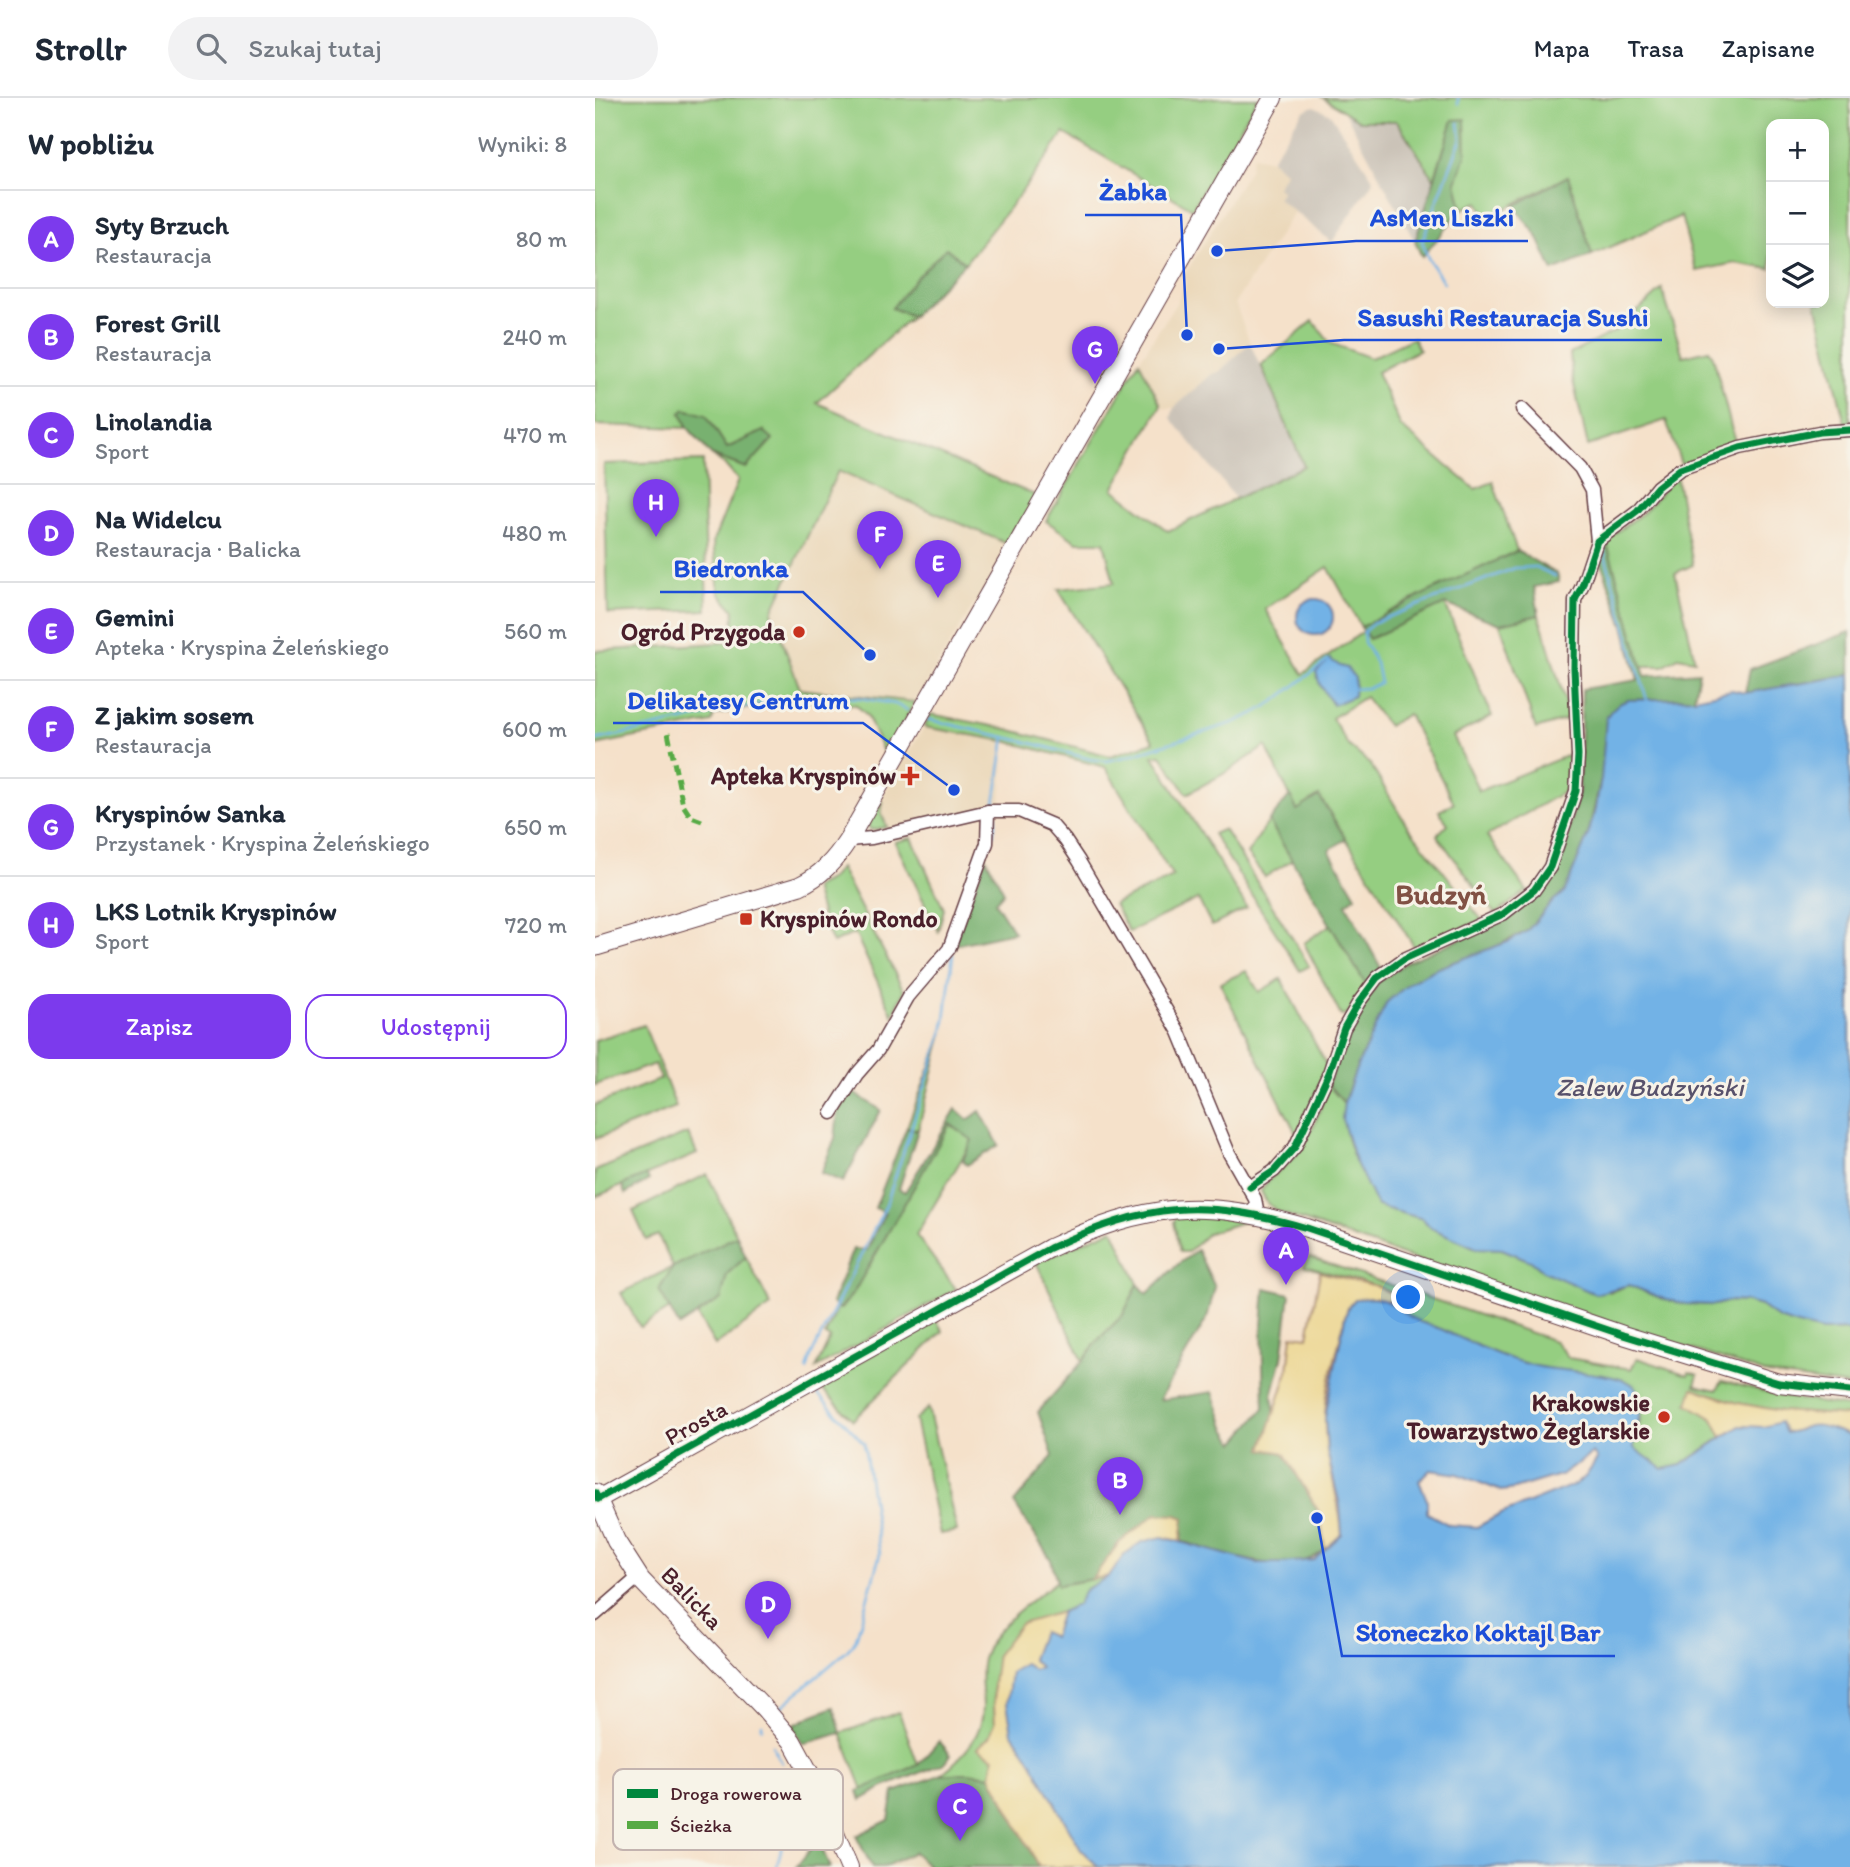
<!DOCTYPE html>
<html lang="pl">
<meta charset="utf-8">
<style>
:root{--surface:#fff;--page:#f2f2f3;--text:#1f2937;--muted:#747a83;--line:#e0e1e3;--accent:#7c3aed}
body{margin:0;font-family:Itim,sans-serif;background:var(--page);color:var(--text)}
.controls{position:absolute;right:21px;top:21px;display:grid;overflow:hidden;border-radius:14px;box-shadow:0 4px 18px #0003}
.controls button{width:63px;height:63px;display:grid;place-items:center;padding:0;border:0;border-bottom:2px solid var(--line);background:var(--surface);color:var(--text);font:35px sans-serif}
.you{position:absolute;left:814px;top:1200px;width:24px;height:24px;margin:-18px;border:5px solid #fff;border-radius:50%;background:#1a73e8;box-shadow:0 0 0 10px #1a73e833}
.badge{display:grid;place-items:center;width:46px;height:46px;border-radius:50%;background:var(--accent);color:#fff;font-size:23px;font-weight:700}
.pin{position:absolute;translate:-50% -58px;filter:drop-shadow(0 2px 4px #0008)}
.pin::after{content:'';position:absolute;top:37px;width:24px;height:21px;background:inherit;clip-path:polygon(0 0,100% 0,50% 100%)}
.list{margin:0;padding:0;list-style:none}
h2{display:flex;justify-content:space-between;align-items:center;height:91px;margin:0;padding:0 28px;font-size:30px}
h2 small{font-size:23px;font-weight:400;color:var(--muted)}
.list li{display:grid;grid-template-columns:46px 1fr auto;gap:21px;align-items:center;box-sizing:border-box;height:98px;padding:0 28px;border-top:2px solid var(--line)}
.list b{display:block;font-size:26px;white-space:nowrap}
.list p{margin:0;font-size:23px;white-space:nowrap;color:var(--muted)}
.list em{font-size:23px;font-style:normal;color:var(--muted)}
.actions{display:flex;gap:14px;padding:21px 28px}
.actions a{flex:1;padding:16px 0;border:2px solid var(--accent);border-radius:21px;text-align:center;font-size:24px;color:var(--accent)}
.actions .main{background:var(--accent);color:#fff}
.icon{flex:none;width:38px;height:38px;fill:none;stroke:currentColor;stroke-width:2;stroke-linecap:round;stroke-linejoin:round}
.map{position:relative;flex:none;width:1255px;height:1769px;overflow:hidden}
header{display:flex;align-items:center;gap:42px;box-sizing:border-box;height:98px;padding:0 35px;background:var(--surface);border-bottom:2px solid var(--line)}
header strong{font-size:33px}
nav{display:flex;gap:38px;margin-inline-start:auto;font-size:24px}
.search{width:490px;height:63px;background:var(--page);display:flex;align-items:center;gap:18px;box-sizing:border-box;padding:0 24px;border-radius:38px;color:var(--muted);font-size:26px}
main{display:flex}
aside{flex:1;background:var(--surface)}
.map>svg:first-child{display:block}
.built{fill:#ebd8ba}
.industrial{fill:#cbc3b8}
.green{fill:#95ce81;stroke:#707656;stroke-width:2}
.forest{fill:#78b16f;stroke:#61684d;stroke-width:2}
.sand{fill:#eeda9e;stroke:#9c7c64;stroke-width:2}
.water{fill:#72b2e6;stroke:#5e6888;stroke-width:2;fill-rule:evenodd}
.lines{fill:none;stroke-linecap:round;stroke-linejoin:round}
.stream{stroke:#72b2e6;stroke-width:2.5}
.street-casing{stroke:#643c43;stroke-width:15}
.secondary-casing{stroke:#643c43;stroke-width:20}
.street{stroke:#fff;stroke-width:12}
.secondary{stroke:#fff;stroke-width:18}
.quiet{stroke:#57aa44;stroke-width:5;stroke-dasharray:10 5;stroke-linecap:butt}
.cycleway-casing{stroke:#f7f3e8;stroke-width:11}
.cycleway{stroke:#00873e;stroke-width:7}
.poi-dot{fill:#c8321e;stroke:#f7f3e8;stroke-width:2.5}
.labels{text-anchor:middle;stroke-width:6;stroke-linejoin:round;paint-order:stroke}
.poi-label{font-size:24px;font-weight:bold;fill:#4a1f2b;stroke:#f7f3e8;text-anchor:end}
.street-label{font-size:24px;fill:#4a1f2b;stroke:#f7f3e8}
.water-label{font-size:26px;font-style:italic;fill:#58526c;stroke:#f7f3e8}
.quarter-label{font-size:28px;font-weight:bold;fill:#815144;stroke:#f7f3e8}
.key{fill:#f7f3e8;stroke:#c3b3af;stroke-width:2}
.key-label{font-size:19px;fill:#4a1f2b}
.leader{fill:none;stroke:#1d4ed8;stroke-width:2.5}
.callout-dot{fill:#1d4ed8;stroke:#f7f3e8;stroke-width:2.5}
.callout-label{font-size:26px;text-anchor:middle;font-weight:bold;fill:#1d4ed8;stroke:#f7f3e8;stroke-width:6;stroke-linejoin:round;paint-order:stroke}
</style>
<header>
<strong>Strollr</strong>
<div class="search"><svg class="icon" aria-label="search" viewBox="0 0 24 24"><circle cx="10" cy="10" r="6"/><path d="M15 15l6 6"/></svg>Szukaj tutaj</div>
<nav><a>Mapa</a><a>Trasa</a><a>Zapisane</a></nav>
</header>
<main>
<aside>
<h2>W pobliżu<small>Wyniki: 8</small></h2>
<ul class="list">
<li><span class="badge">A</span><div><b>Syty Brzuch</b><p>Restauracja</p></div><em>80 m</em></li>
<li><span class="badge">B</span><div><b>Forest Grill</b><p>Restauracja</p></div><em>240 m</em></li>
<li><span class="badge">C</span><div><b>Linolandia</b><p>Sport</p></div><em>470 m</em></li>
<li><span class="badge">D</span><div><b>Na Widelcu</b><p>Restauracja · Balicka</p></div><em>480 m</em></li>
<li><span class="badge">E</span><div><b>Gemini</b><p>Apteka · Kryspina Żeleńskiego</p></div><em>560 m</em></li>
<li><span class="badge">F</span><div><b>Z jakim sosem</b><p>Restauracja</p></div><em>600 m</em></li>
<li><span class="badge">G</span><div><b>Kryspinów Sanka</b><p>Przystanek · Kryspina Żeleńskiego</p></div><em>650 m</em></li>
<li><span class="badge">H</span><div><b>LKS Lotnik Kryspinów</b><p>Sport</p></div><em>720 m</em></li>
</ul>
<div class="actions"><a class="main">Zapisz</a><a>Udostępnij</a></div>
</aside>
<div class="map">
<svg width="1255" height="1769" viewBox="0 0 1255 1769">
<rect width="100%" height="100%" fill="#f7f3e8"/>
<filter id="ink" filterUnits="userSpaceOnUse"><feTurbulence type="fractalNoise" baseFrequency=".0143" numOctaves="2"/><feDisplacementMap in="SourceGraphic" scale="14" xChannelSelector="R" yChannelSelector="G"/><feConvolveMatrix kernelMatrix="1 2 1 2 8 2 1 2 1" color-interpolation-filters="sRGB"/></filter>
<filter id="wash" filterUnits="userSpaceOnUse"><feTurbulence type="fractalNoise" baseFrequency=".00686" numOctaves="4" result="noise"/><feDisplacementMap in="SourceGraphic" scale="28" xChannelSelector="R" yChannelSelector="G"/><feGaussianBlur stdDeviation="1.57" result="paint"/><feColorMatrix in="noise" values="0 0 0 0 0 0 0 0 0 0 0 0 0 0 0 0 0 1.4 0 .05"/><feComposite in="paint" operator="in"/></filter>
<g filter="url(#wash)">
<rect width="100%" height="100%" fill="#f5e1ca"/>
<g class="built">
<path d="M658,58L676,62L692,74L687,93L682,100L699,114L640,205L655,245L624,274L617,277L579,310H569L544,263L582,204L592,182L588,179L654,72Z"/>
<path d="M244,372L415,447L320,604L205,591L177,514Z"/>
<path d="M329,629L410,643L406,707L276,734L272,725Z"/>
<path d="M319,1754L334,1769H289Z"/>
</g>
<g class="industrial">
<path d="M719,8L735,16L779,82L737,144L682,100L687,93L682,89L691,74L676,62L708,13Z"/>
<path d="M750,14L765,23H802L839,81L820,144Z"/>
<path d="M655,245L710,368L641,401L576,320L579,310L617,276L624,274Z"/>
</g>
<g class="green">
<path d="M0,0H663L597,111L469,35L422,100L370,165L351,150L297,210L317,218L222,305L442,398L415,447L243,373L177,514L205,591L320,604L290,658L272,617L261,607L196,602L119,617L117,624L0,647V553L138,544L139,512L124,495L118,444L143,382L129,366L116,357L151,370L168,333L132,350L111,317L86,315L93,330L0,327Z"/>
<path d="M728,0H1255V324L1250,325L1221,205H1229V26H1176V171L1140,165L1101,173L1086,118L997,157L973,78L892,120L883,104L867,111L861,84L870,57L858,23L839,81L802,23H765Z"/>
<path d="M1067,191L1088,258L1114,252L1118,258L1141,348L1086,366L1071,322L993,348L977,278L975,256L1022,232Z"/>
<path d="M718,223L735,245L776,260L818,240L824,252L782,274L806,329L880,391L898,384L922,453L766,529L733,469L670,511L708,576L769,533L774,541L850,506L897,618L858,638L884,693L981,654L977,689L892,738L932,793L900,816L842,737L853,726L844,713L859,705L813,616L793,628L770,599L737,620L753,647L775,666L813,729L887,822L820,850L724,698L702,713L671,648L632,674L592,696L566,657L558,658L652,810L617,828L603,801L534,834L519,806L578,779L510,669L410,643L329,629L336,616L408,630L515,658L559,644L463,491L519,485L509,444H482L451,423L544,263L566,307L518,391L573,433L709,368L666,267Z"/>
<path d="M108,363L112,512L13,516L9,366Z"/>
<path d="M1081,377L1098,467L1080,475L1100,562L1083,559L1068,568H1047L1011,442L1049,414Z"/>
<path d="M944,517L975,620L941,631L905,526Z"/>
<path d="M286,703L288,704L286,715L292,729L276,732L273,728L274,724Z"/>
<path d="M674,723L697,762L670,779L652,756Z"/>
<path d="M629,731C656,777 687,821 714,868L705,873L618,736Z"/>
<path d="M317,740L349,811L343,833L300,744Z"/>
<path d="M245,770L309,893L298,917L260,835L238,845L228,823L219,790L236,781Z"/>
<path d="M735,827L771,887L752,917L746,918L709,845Z"/>
<path d="M651,873L664,894L686,881L732,968L703,1039L625,885Z"/>
<path d="M49,927L81,1009L0,1041V1007L66,981L60,966L0,987V942Z"/>
<path d="M348,935L323,1032L312,1029Z"/>
<path d="M733,987L749,1005C745,1042 767,1076 783,1108L828,1121L836,1130L881,1150L907,1151L936,1163L948,1173L1015,1194L1034,1187L1068,1201L1090,1206L1120,1207L1135,1203L1152,1204L1166,1208L1184,1221L1227,1233L1255,1232V1288L1173,1276L816,1160L684,1114L672,1105L666,1093C674,1078 690,1070 701,1057C718,1036 725,1012 733,987Z"/>
<path d="M355,1026L378,1042L321,1137L361,1191L221,1270L235,1240L230,1237L243,1209L246,1211L259,1194Z"/>
<path d="M93,1035L102,1056L0,1099V1073Z"/>
<path d="M112,1076L142,1138L78,1169L64,1192L75,1211L45,1229L26,1195L78,1169L63,1137L51,1142L38,1113Z"/>
<path d="M583,1115L657,1121L613,1135L593,1154H585L579,1124Z"/>
<path d="M518,1131L543,1186L528,1217L504,1241L488,1263L441,1164Z"/>
<path d="M151,1159L176,1208L120,1247L102,1217L126,1201L132,1176Z"/>
<path d="M714,1159L960,1243L974,1260L1036,1271L1042,1260L1093,1277L1094,1274L1103,1277L1100,1287L1122,1292L1127,1283L1196,1300L1255,1309V1318L1186,1313L1143,1305L1093,1306L1118,1321L1127,1339L1086,1367L1068,1372L1039,1350V1343L1046,1320L1043,1294L1005,1277L948,1270L920,1263L819,1222L794,1203L797,1197L782,1188L709,1168Z"/>
<path d="M339,1219L348,1233L258,1322L224,1288Z"/>
<path d="M333,1310L362,1433L345,1436L320,1321Z"/>
<path d="M514,1478L490,1492L483,1507L466,1514L398,1586L400,1625L394,1639L399,1660L396,1678L371,1675L345,1677C366,1661 388,1639 388,1610C388,1594 384,1578 388,1561C397,1527 436,1504 462,1483L464,1487Z"/>
<path d="M304,1614L323,1667L268,1692L246,1635Z"/>
</g>
<g class="forest">
<path d="M870,21L871,57L861,84L867,111L827,159L820,144L858,22Z"/>
<path d="M973,78L997,157L958,173L941,136L919,108Z"/>
<path d="M351,150L370,165L317,218L297,210L319,182Z"/>
<path d="M90,311L111,317L132,350L169,333L178,341L151,370L116,357L93,330L86,315Z"/>
<path d="M1011,442L1050,578L1104,574L1099,600L1033,602L1006,681L993,737L969,795L959,802L932,833L900,849L838,872L816,884L792,904L761,971L749,1005L733,987L754,930L784,883L814,863L900,826L959,772L970,745L984,693L987,591L1043,582L1030,531L1003,456V447Z"/>
<path d="M922,453L962,476L964,484L939,489L944,517L905,526L850,506L774,541L766,529L827,497Z"/>
<path d="M1255,534V577L1150,595L1155,571Z"/>
<path d="M695,697L702,712L724,698L751,741L734,752L761,798L751,806L786,870L771,887L674,723Z"/>
<path d="M391,760L409,794L400,804L419,834L359,847Z"/>
<path d="M257,994L286,1012L248,1084L226,1075L240,1040L243,1014Z"/>
<path d="M361,1011L373,1022L385,1013L404,1047L372,1067L368,1062L377,1042L355,1026L259,1194L245,1211L237,1205L258,1151L272,1152L290,1114L280,1110L312,1029L323,1032L304,1091L310,1094Z"/>
<path d="M51,1077L54,1082L30,1096L27,1087Z"/>
<path d="M142,1138L151,1159L132,1176L126,1201L84,1228L64,1192L78,1169Z"/>
<path d="M602,1152L620,1189L612,1220L564,1302L618,1294L631,1331L640,1345L669,1310L667,1227L670,1190L695,1196L687,1260L677,1297L680,1317L667,1351L689,1355L725,1416L730,1451C696,1484 625,1454 586,1443L588,1434L524,1445L497,1481L463,1487L456,1462L419,1405L458,1358L443,1314L488,1263L504,1241L528,1217L543,1186L552,1196L581,1168Z"/>
<path d="M239,1609L246,1635L208,1646L197,1628L218,1617Z"/>
<path d="M344,1643L356,1657L348,1666L289,1689L266,1702L263,1693L323,1667Z"/>
<path d="M371,1675L396,1678L444,1769H334L319,1754L289,1769H277L261,1738L294,1722L299,1694L345,1677Z"/>
<path d="M223,1742L235,1769H201Z"/>
</g>
<g class="sand">
<path d="M725,1174L782,1188L798,1196L794,1203L779,1200L754,1208L750,1218C744,1251 731,1285 730,1319C729,1359 744,1397 747,1436L730,1451L725,1416L689,1355L667,1351L693,1273L697,1237L713,1239Z"/>
<path d="M1098,1290L1143,1305L1186,1313L1255,1318V1338C1241,1333 1229,1327 1214,1329C1206,1329 1200,1334 1191,1335L1185,1325L1169,1329L1145,1328L1127,1339L1118,1321L1093,1306Z"/>
<path d="M561,1416L581,1417L589,1420L586,1443L567,1439L530,1456L514,1478L497,1481L524,1445Z"/>
<path d="M466,1514L458,1539L447,1534L437,1561L445,1569L439,1572L417,1635L434,1659L486,1752L504,1769H444L396,1678L399,1660L383,1650L394,1639L400,1625L398,1586L402,1556L425,1526Z"/>
</g>
<g class="water">
<circle cx="720" cy="519" r="18"/>
<path d="M735,561L745,568L752,570L760,580L759,598L738,607L725,587L721,574Z"/>
<path d="M1255,577V1232L1227,1233L1202,1227L1184,1221L1166,1208L1152,1204L1135,1203L1120,1207L1090,1206L1069,1201L1034,1187L1000,1196L948,1173L936,1163L907,1151L881,1150L836,1130L828,1121L782,1108L760,1063L747,1021L749,1005L761,971L783,923L792,904L816,884L838,872L915,843L932,833L959,802L969,795L993,737L1000,712L1006,681L1011,620C1017,610 1022,606 1033,602L1099,600L1137,592L1150,595Z"/>
<path d="M779,1200C801,1204 804,1214 821,1222C829,1226 838,1228 846,1231C879,1246 910,1262 946,1269C965,1273 1028,1275 1039,1288C1055,1307 1037,1331 1039,1350L1068,1371L1086,1367L1145,1328L1169,1329L1185,1324L1191,1335C1199,1334 1202,1333 1208,1330C1223,1323 1241,1333 1255,1338V1769H504L486,1752L434,1659L417,1635L412,1605L416,1574L430,1566L439,1572L445,1569L437,1561L447,1534L458,1539L466,1514L482,1507L490,1492L514,1478L530,1456L547,1444L567,1439L662,1465H685L719,1462L747,1436L745,1408L732,1353L730,1319L750,1219L754,1208L760,1201ZM998,1355L1002,1361L991,1378L981,1386L906,1416L882,1429L854,1427L832,1415V1402L824,1383L835,1372L863,1376L906,1393L919,1391L968,1376Z"/>
</g>
<g class="lines">
<g class="stream">
<path d="M863,0V6"/>
<path d="M849,185L833,160L827,143L866,41L864,25"/>
<path d="M1007,447L1052,602"/>
<path d="M757,591L773,590L785,585L781,565L769,544V533L780,524L920,470L941,469L960,478"/>
<path d="M332,621L444,647L495,661L512,663L530,659L638,625L660,615L680,603L733,562L735,565"/>
<path d="M0,642L204,597L265,600L300,606L312,612"/>
<path d="M400,705L410,639"/>
<path d="M398,737L401,718"/>
<path d="M212,1272L216,1258L291,1107L349,930L358,856"/>
<path d="M181,1613L252,1553L261,1541L285,1456L269,1345L220,1293"/>
<path d="M167,1626V1630"/>
<path d="M177,1647L187,1665"/>
<path d="M190,1673L193,1680"/>
<path d="M182,1768L199,1698L198,1685"/>
</g>
</g>
</g>
<g filter="url(#ink)">
<g class="lines">
<defs>
<g id="street">
<path d="M927,311L985,370L997,392L1002,443"/>
<path d="M253,742L277,740L393,713H424L457,727L470,742L484,763L584,934L634,1055L660,1101L663,1116"/>
<path d="M237,1015L262,976L283,952L313,899L354,851L392,745L393,713"/>
<path d="M655,1089L679,1073L700,1049L734,975L749,930L764,904L782,880L809,861L908,816L939,792L955,769L981,693L983,658L979,570L980,502L987,488L1002,443L1042,413L1062,389L1085,371L1145,350L1224,334L1255,332"/>
<path d="M0,1517L39,1483L46,1482"/>
</g>
<g id="secondary">
<path d="M0,849L204,788C226,778 240,762 253,742L678,0"/>
<path d="M0,1395L21,1443L46,1482L169,1610L197,1643L215,1676L254,1769"/>
<path d="M3,1401L455,1150C554,1104 607,1100 712,1130L1028,1237L1184,1285L1255,1293"/>
</g>
</defs>
<use href="#street" class="street-casing"/>
<use href="#secondary" class="secondary-casing"/>
<use href="#street" class="street"/>
<use href="#secondary" class="secondary"/>
<path class="quiet" d="M73,635L88,707L96,719L107,723"/>
<defs>
<g id="cycleway">
<path d="M655,1089L679,1073L700,1049L734,975L749,930L764,904L782,880L809,861L908,816L939,792L955,769L981,693L983,658L979,570L980,502L987,488L1002,443L1042,413L1062,389L1085,371L1145,350L1224,334L1255,332"/>
<path d="M0,1395L3,1401L455,1150C554,1104 607,1100 712,1130L1028,1237L1184,1285L1255,1293"/>
</g>
</defs>
<use href="#cycleway" class="cycleway-casing"/>
<use href="#cycleway" class="cycleway"/>
</g>
</g>
<g class="poi-dot">
<circle cx="204" cy="534" r="7"/>
<path d="M311.5 667.5h7v7h7v7h-7v7h-7v-7h-7v-7h7z"/>
<rect x="144" y="814" width="14" height="14" rx="3.5"/>
<circle cx="1069" cy="1319" r="7"/>
</g>
<g class="labels">
<g class="poi-label">
<text x="190" y="542">Ogród Przygoda</text>
<text x="301" y="686">Apteka Kryspinów</text>
<text x="165" y="829" text-anchor="start">Kryspinów Rondo</text>
<text x="1055" y="1313">Krakowskie<tspan x="1055" dy="28">Towarzystwo Żeglarskie</tspan></text>
</g>
<g class="street-label">
<text transform="translate(101 1325) rotate(-29)" y="8">Prosta</text>
<text transform="translate(97 1500) rotate(46)" y="8">Balicka</text>
</g>
<g class="water-label">
<text x="1055" y="998">Zalew Budzyński</text>
</g>
<g class="quarter-label">
<text x="846" y="806">Budzyń</text>
</g>
</g>
<rect x="18" y="1671" width="230" height="81" rx="10" class="key"/>
<rect x="32" y="1691" width="31" height="9" fill="#00873e"/>
<rect x="32" y="1723" width="31" height="8" fill="#57aa44"/>
<g class="key-label">
<text x="75" y="1702">Droga rowerowa</text>
<text x="75" y="1734">Ścieżka</text>
</g>
<path class="leader" d="M592 237L586 117H490M622 153L761 143H933M624 251L749 242H1067M275 557L208 494H65M359 692L268 625H18M722 1420L747 1558H1020"/>
<g class="callout-dot">
<circle cx="592" cy="237" r="7"/>
<circle cx="622" cy="153" r="7"/>
<circle cx="624" cy="251" r="7"/>
<circle cx="275" cy="557" r="7"/>
<circle cx="359" cy="692" r="7"/>
<circle cx="722" cy="1420" r="7"/>
</g>
<g class="callout-label">
<text x="538" y="102">Żabka</text>
<text x="847" y="128">AsMen Liszki</text>
<text x="908" y="228">Sasushi Restauracja Sushi</text>
<text x="136" y="479">Biedronka</text>
<text x="143" y="611">Delikatesy Centrum</text>
<text x="883" y="1543">Słoneczko Koktajl Bar</text>
</g>
</svg>
<div class="controls">
<button>+</button>
<button>−</button>
<button><svg class="icon" aria-label="layers" viewBox="0 0 24 24"><path d="M12 4l9 5-9 5-9-5zM3 14l9 5 9-5"/></svg></button>
</div>
<div class="you"></div>
<div class="pin badge" style="left:691px;top:1187px">A</div>
<div class="pin badge" style="left:525px;top:1417px">B</div>
<div class="pin badge" style="left:365px;top:1743px">C</div>
<div class="pin badge" style="left:173px;top:1541px">D</div>
<div class="pin badge" style="left:343px;top:500px">E</div>
<div class="pin badge" style="left:285px;top:471px">F</div>
<div class="pin badge" style="left:500px;top:286px">G</div>
<div class="pin badge" style="left:61px;top:439px">H</div>
</div>
</main>
